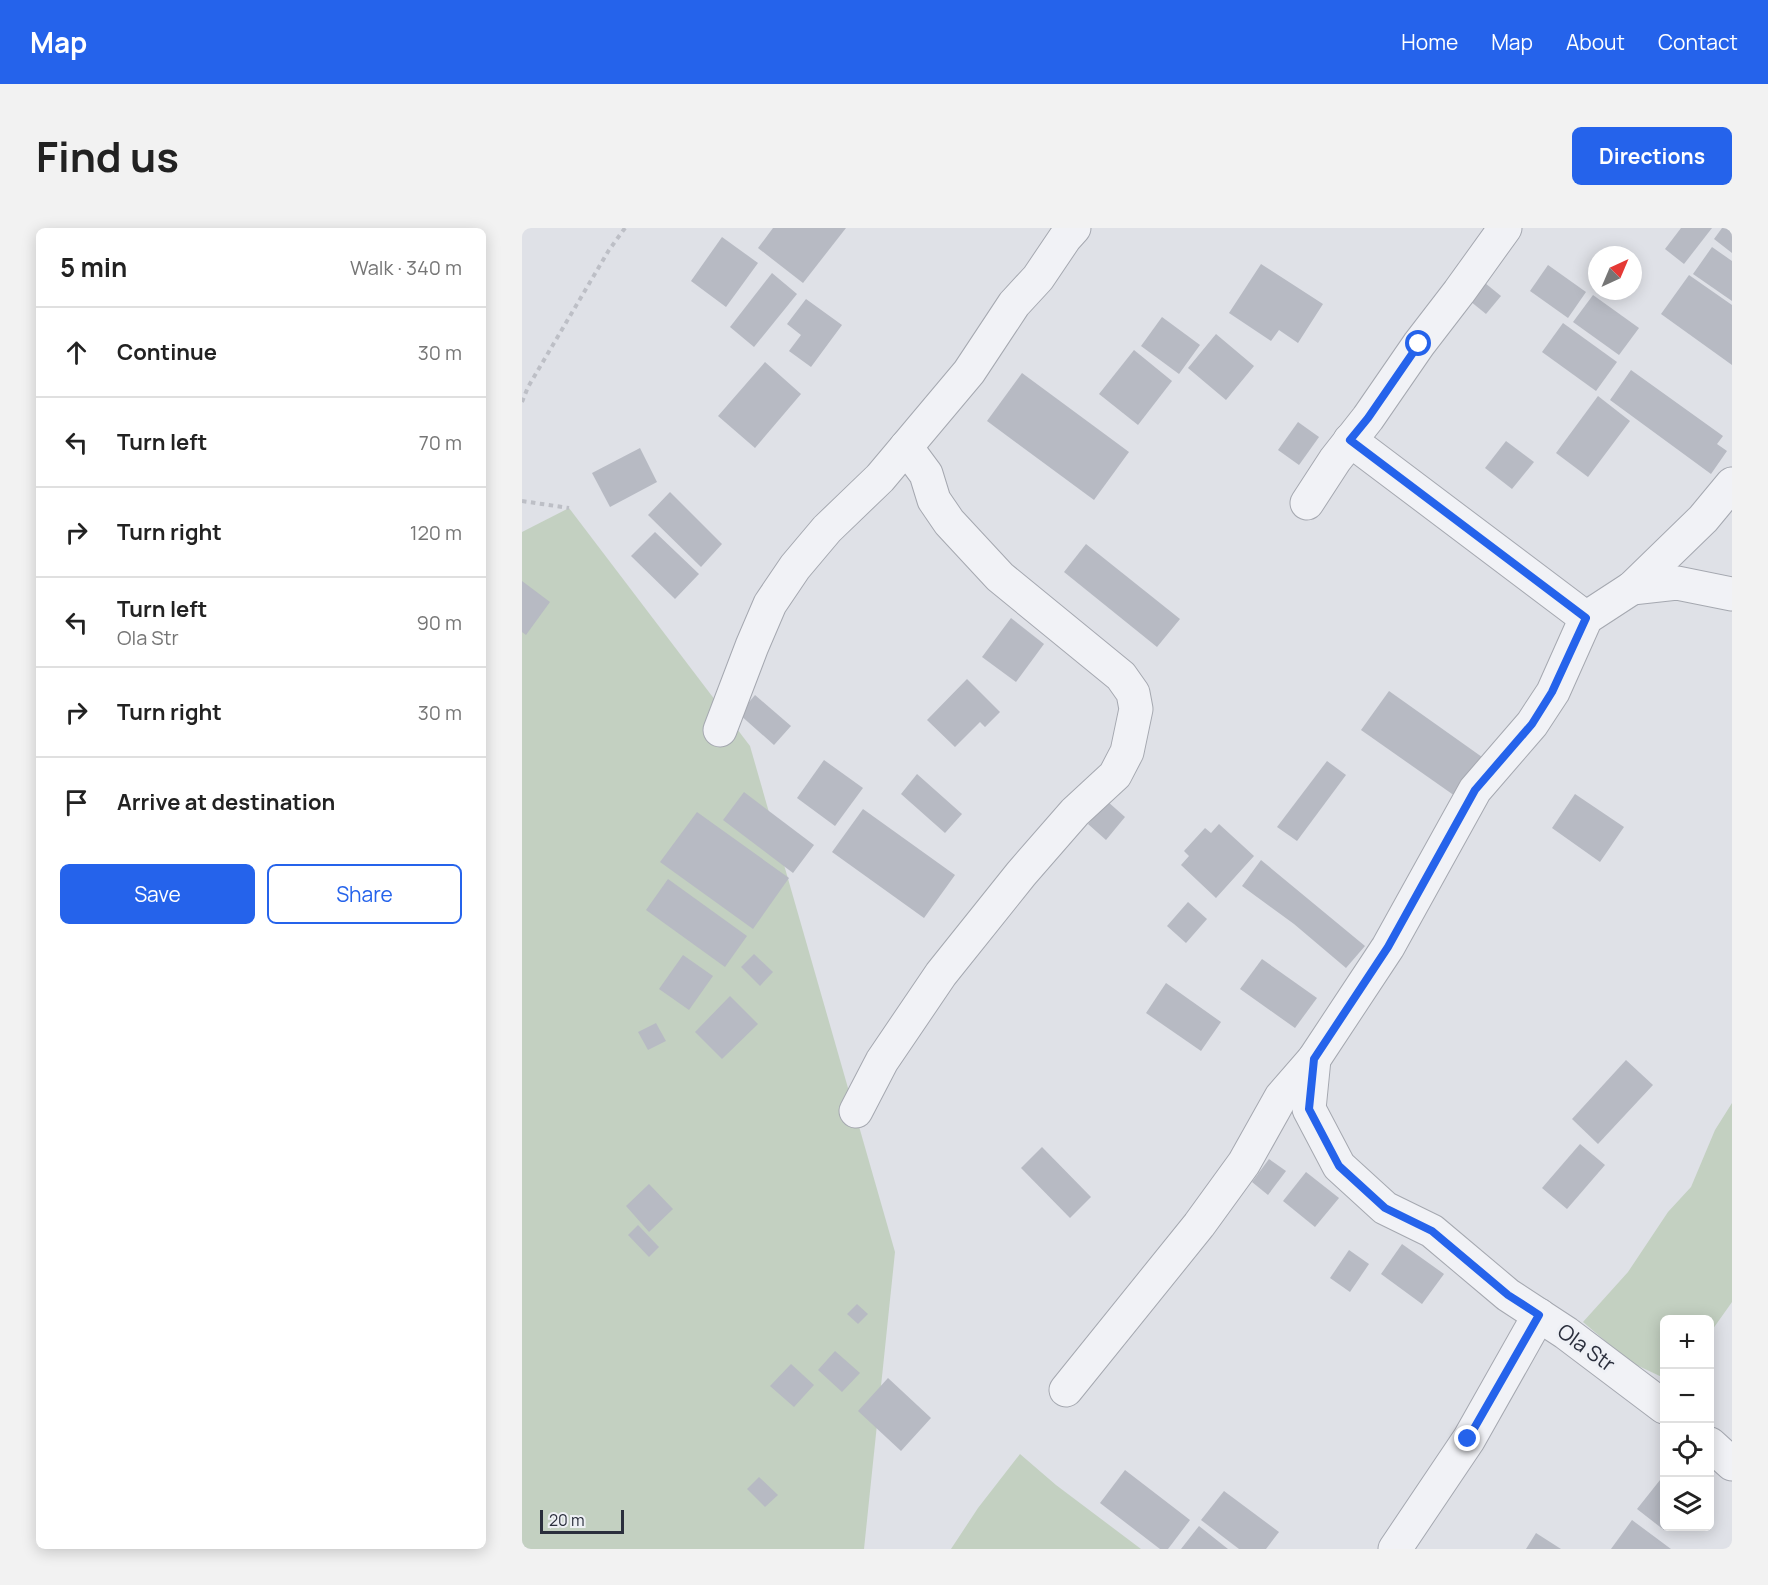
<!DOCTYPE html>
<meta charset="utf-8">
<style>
:root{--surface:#fff;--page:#f2f2f2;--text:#222;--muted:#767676;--line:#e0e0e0;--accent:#2563eb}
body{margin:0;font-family:Manrope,sans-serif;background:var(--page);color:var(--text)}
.controls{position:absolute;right:18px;bottom:18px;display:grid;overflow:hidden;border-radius:9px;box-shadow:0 3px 15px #0003}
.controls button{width:54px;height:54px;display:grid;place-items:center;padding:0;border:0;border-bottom:2px solid var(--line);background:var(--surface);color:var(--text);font:30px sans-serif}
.compass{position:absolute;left:1066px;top:18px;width:54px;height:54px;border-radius:50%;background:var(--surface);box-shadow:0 3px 15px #0003;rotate:44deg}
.scale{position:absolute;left:18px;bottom:15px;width:84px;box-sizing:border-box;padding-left:6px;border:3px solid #2a2e3c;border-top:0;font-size:16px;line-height:21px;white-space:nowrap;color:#2a2e3c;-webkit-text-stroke:4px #eef0f5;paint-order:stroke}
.stop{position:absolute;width:18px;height:18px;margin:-14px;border:4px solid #2563eb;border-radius:50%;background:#fff}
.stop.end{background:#2563eb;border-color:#fff;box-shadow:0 2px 6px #0008}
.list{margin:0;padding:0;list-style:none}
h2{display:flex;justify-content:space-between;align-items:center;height:78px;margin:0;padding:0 24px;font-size:26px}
h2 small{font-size:20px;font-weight:400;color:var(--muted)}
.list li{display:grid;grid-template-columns:39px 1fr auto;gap:18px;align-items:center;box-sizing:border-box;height:90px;padding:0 24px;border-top:2px solid var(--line)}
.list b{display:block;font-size:22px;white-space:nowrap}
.list p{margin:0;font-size:20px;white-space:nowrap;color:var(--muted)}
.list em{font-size:20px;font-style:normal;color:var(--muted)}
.actions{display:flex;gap:12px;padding:18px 24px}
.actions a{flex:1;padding:14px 0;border:2px solid var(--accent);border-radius:9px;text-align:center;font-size:21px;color:var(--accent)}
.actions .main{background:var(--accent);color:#fff}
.icon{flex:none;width:33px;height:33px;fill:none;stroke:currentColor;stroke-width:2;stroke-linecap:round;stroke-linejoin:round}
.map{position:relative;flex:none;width:1210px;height:1321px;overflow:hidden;border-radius:9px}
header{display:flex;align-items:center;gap:36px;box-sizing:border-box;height:84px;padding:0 30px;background:var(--accent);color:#fff}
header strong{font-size:28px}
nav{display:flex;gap:33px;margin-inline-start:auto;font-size:21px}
.intro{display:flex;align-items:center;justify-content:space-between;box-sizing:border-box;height:144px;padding:0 36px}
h1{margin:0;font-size:42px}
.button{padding:15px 27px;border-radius:9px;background:var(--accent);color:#fff;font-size:21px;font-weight:700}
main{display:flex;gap:36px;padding:0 36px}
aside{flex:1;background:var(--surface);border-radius:9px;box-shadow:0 3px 15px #0003}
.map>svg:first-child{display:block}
.green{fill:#c3d0c1}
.building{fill:#b7bac3}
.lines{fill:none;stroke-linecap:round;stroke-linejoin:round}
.minor-casing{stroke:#a5a8b0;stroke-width:35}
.path{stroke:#bdbfc6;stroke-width:4;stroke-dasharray:4.5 4.5;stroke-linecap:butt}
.minor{stroke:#f1f2f6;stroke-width:33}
.route{stroke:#2563eb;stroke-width:8}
.labels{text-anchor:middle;stroke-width:6;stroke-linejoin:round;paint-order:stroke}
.street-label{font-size:21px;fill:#2a2e3c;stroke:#eef0f5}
</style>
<header>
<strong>Map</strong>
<nav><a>Home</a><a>Map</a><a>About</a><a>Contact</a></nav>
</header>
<div class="intro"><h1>Find us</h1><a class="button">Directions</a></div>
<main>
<aside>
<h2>5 min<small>Walk · 340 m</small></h2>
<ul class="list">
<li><svg class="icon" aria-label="ahead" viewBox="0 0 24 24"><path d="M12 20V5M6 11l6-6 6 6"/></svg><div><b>Continue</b></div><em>30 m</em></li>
<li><svg class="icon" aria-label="left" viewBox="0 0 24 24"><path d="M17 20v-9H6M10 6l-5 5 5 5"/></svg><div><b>Turn left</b></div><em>70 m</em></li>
<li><svg class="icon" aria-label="right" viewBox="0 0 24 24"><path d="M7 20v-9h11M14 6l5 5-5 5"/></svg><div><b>Turn right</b></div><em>120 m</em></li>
<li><svg class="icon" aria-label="left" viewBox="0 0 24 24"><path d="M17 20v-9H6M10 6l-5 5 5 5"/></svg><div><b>Turn left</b><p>Ola Str</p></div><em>90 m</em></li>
<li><svg class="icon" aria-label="right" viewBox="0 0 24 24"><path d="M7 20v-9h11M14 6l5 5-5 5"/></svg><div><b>Turn right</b></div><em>30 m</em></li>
<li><svg class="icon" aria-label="arrive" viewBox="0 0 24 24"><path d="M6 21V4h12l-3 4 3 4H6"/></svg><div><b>Arrive at destination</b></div></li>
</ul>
<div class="actions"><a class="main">Save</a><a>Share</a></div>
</aside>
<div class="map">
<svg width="1210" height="1321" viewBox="0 0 1210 1321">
<rect width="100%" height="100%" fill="#dfe1e7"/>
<g class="green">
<path d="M47,280L228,518L373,1024L342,1321H0V304Z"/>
<path d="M1210,875V1074L1188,1105V1092H1142V1150L1108,1134L1061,1094L1106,1044L1146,984L1169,959L1193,902Z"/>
<path d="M498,1226L534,1257L619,1321H429L456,1280Z"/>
</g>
<g class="building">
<path d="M251,0H324L281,55L236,20Z"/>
<path d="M1159,0H1190L1162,36L1143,21Z"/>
<path d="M1200,0H1210V25L1192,11Z"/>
<path d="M200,9L236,35L204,79L169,53Z"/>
<path d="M1190,19L1210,33V73L1171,46Z"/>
<path d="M739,36L801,76L776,115L757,102L749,113L707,85Z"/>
<path d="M1026,37L1064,64L1046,90L1008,63Z"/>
<path d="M250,45L275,66L232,119L208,99Z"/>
<path d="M1167,47L1210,77V137L1139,86Z"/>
<path d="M963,55L979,68L964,86L948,73Z"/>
<path d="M1071,67L1117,100L1097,127L1051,94Z"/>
<path d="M284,71L320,97L289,139L267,123L279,107L265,96Z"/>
<path d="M640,89L678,117L657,146L619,118Z"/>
<path d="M1041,95L1095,134L1074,163L1020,124Z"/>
<path d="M694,106L732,138L704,172L666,140Z"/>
<path d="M612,122L650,153L616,197L577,166Z"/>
<path d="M243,134L279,166L233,220L196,188Z"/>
<path d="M1109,142L1201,208L1195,216L1205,223L1189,246L1088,172Z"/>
<path d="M500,145L607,224L572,272L465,193Z"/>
<path d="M1076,168L1108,193L1066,249L1034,225Z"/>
<path d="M776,194L797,209L777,237L756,222Z"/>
<path d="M984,213L1012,234L990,261L963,240Z"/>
<path d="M118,220L135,254L88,279L70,245Z"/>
<path d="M148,264L200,316L179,339L126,287Z"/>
<path d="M133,304L177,346L153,371L109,328Z"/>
<path d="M564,316L658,391L635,419L542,344Z"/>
<path d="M0,353L28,374L4,407L0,404Z"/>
<path d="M489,390L522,416L494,454L460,429Z"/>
<path d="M445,451L478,484L463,499L458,494L433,519L405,492Z"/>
<path d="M867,463L960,529L933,568L839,502Z"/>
<path d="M233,467L269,498L252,517L217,486Z"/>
<path d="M302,532L341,560L313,598L275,570Z"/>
<path d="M805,533L824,547L775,613L755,599Z"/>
<path d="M395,546L440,586L423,605L379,566Z"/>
<path d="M222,564L292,617L271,645L201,592Z"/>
<path d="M1053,566L1102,599L1078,634L1030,600Z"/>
<path d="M585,573L603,589L584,612L566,596Z"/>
<path d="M341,581L433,647L402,690L310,624Z"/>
<path d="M175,584L267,650L231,701L138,634Z"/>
<path d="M697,596L732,628L694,670L659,637L667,628L662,623L683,600L689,605Z"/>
<path d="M739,632L843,718L824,740L772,696L720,658Z"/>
<path d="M146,651L225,708L203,739L124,682Z"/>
<path d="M666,674L685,691L664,715L645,698Z"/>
<path d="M232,726L251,744L238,758L219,739Z"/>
<path d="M161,727L191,748L167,782L137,761Z"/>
<path d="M740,731L795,770L773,800L718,761Z"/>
<path d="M644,755L699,794L679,823L624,785Z"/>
<path d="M208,768L236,796L200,831L173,804Z"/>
<path d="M134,795L144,813L126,822L116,804Z"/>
<path d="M1104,832L1131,857L1076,916L1050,891Z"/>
<path d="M1058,916L1083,937L1045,981L1020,960Z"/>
<path d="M520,919L569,969L548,990L499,940Z"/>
<path d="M747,931L764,943L746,967L730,954Z"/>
<path d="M784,944L817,970L793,999L761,973Z"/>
<path d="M127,956L151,981L127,1004L104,978Z"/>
<path d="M116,997L137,1019L127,1029L106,1007Z"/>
<path d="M880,1016L922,1046L900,1076L859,1046Z"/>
<path d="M827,1022L847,1036L828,1064L808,1050Z"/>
<path d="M335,1076L346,1086L336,1096L325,1086Z"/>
<path d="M313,1123L338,1145L320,1164L296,1142Z"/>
<path d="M269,1136L292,1157L272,1179L248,1158Z"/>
<path d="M366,1150L409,1190L379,1223L336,1183Z"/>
<path d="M603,1242L668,1292L646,1321H638L578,1275Z"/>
<path d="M1142,1247V1298H1146L1142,1302L1115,1281Z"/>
<path d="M237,1249L256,1267L243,1279L225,1261Z"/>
<path d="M702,1263L757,1304L744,1321H717L679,1292Z"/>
<path d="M1110,1292L1149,1321H1089Z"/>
<path d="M677,1298L706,1321H659Z"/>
<path d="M1014,1305L1039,1321H1004Z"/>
</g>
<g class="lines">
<defs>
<g id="minor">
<path d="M828,212L1064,390"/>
<path d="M785,275L813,232L846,190L897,116L937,64L983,0"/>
<path d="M1110,360L1155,355L1210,366"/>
<path d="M198,502L230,418L248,376L273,339L305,301L358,250L447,144L492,76L516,50L543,10L552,0"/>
<path d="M792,831L787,881L817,938L863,980L910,1003L986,1067L1044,1105L1142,1179"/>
<path d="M334,883L360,833L419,746L499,646L553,584L593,547L605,524L614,481L611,465L599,448L478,349L427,294L412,272L404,246L384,219"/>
<path d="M544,1162L677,997L722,935L759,869L792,831L866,719L953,562L1010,496L1031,464L1064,390L1110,360L1181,291L1210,256"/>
<path d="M1188,1216L1210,1236"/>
<path d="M873,1321L947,1211L1017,1087"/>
</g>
</defs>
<use href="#minor" class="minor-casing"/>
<g class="path">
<path d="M0,174L6,159L87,22L103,0"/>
<path d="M0,273L47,280"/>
</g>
<use href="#minor" class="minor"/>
</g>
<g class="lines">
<path class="route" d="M897,116L846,190L828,212L1064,390L1030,464L1010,496L953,562L866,719L792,831L787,881L817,938L863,980L910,1003L986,1067L1017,1087L946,1211"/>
</g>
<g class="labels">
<g class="street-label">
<text transform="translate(1064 1120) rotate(36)" y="7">Ola Str</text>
</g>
</g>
</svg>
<div class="controls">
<button>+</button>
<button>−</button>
<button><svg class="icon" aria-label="locate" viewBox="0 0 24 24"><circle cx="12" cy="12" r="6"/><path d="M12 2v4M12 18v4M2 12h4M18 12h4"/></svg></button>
<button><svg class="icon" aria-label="layers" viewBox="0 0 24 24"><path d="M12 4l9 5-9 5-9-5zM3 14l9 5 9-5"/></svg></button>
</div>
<svg class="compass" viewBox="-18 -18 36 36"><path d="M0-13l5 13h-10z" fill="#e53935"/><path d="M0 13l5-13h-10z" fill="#767676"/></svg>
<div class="scale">20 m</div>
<div class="stop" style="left:897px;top:116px"></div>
<div class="stop end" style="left:946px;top:1211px"></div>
</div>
</main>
